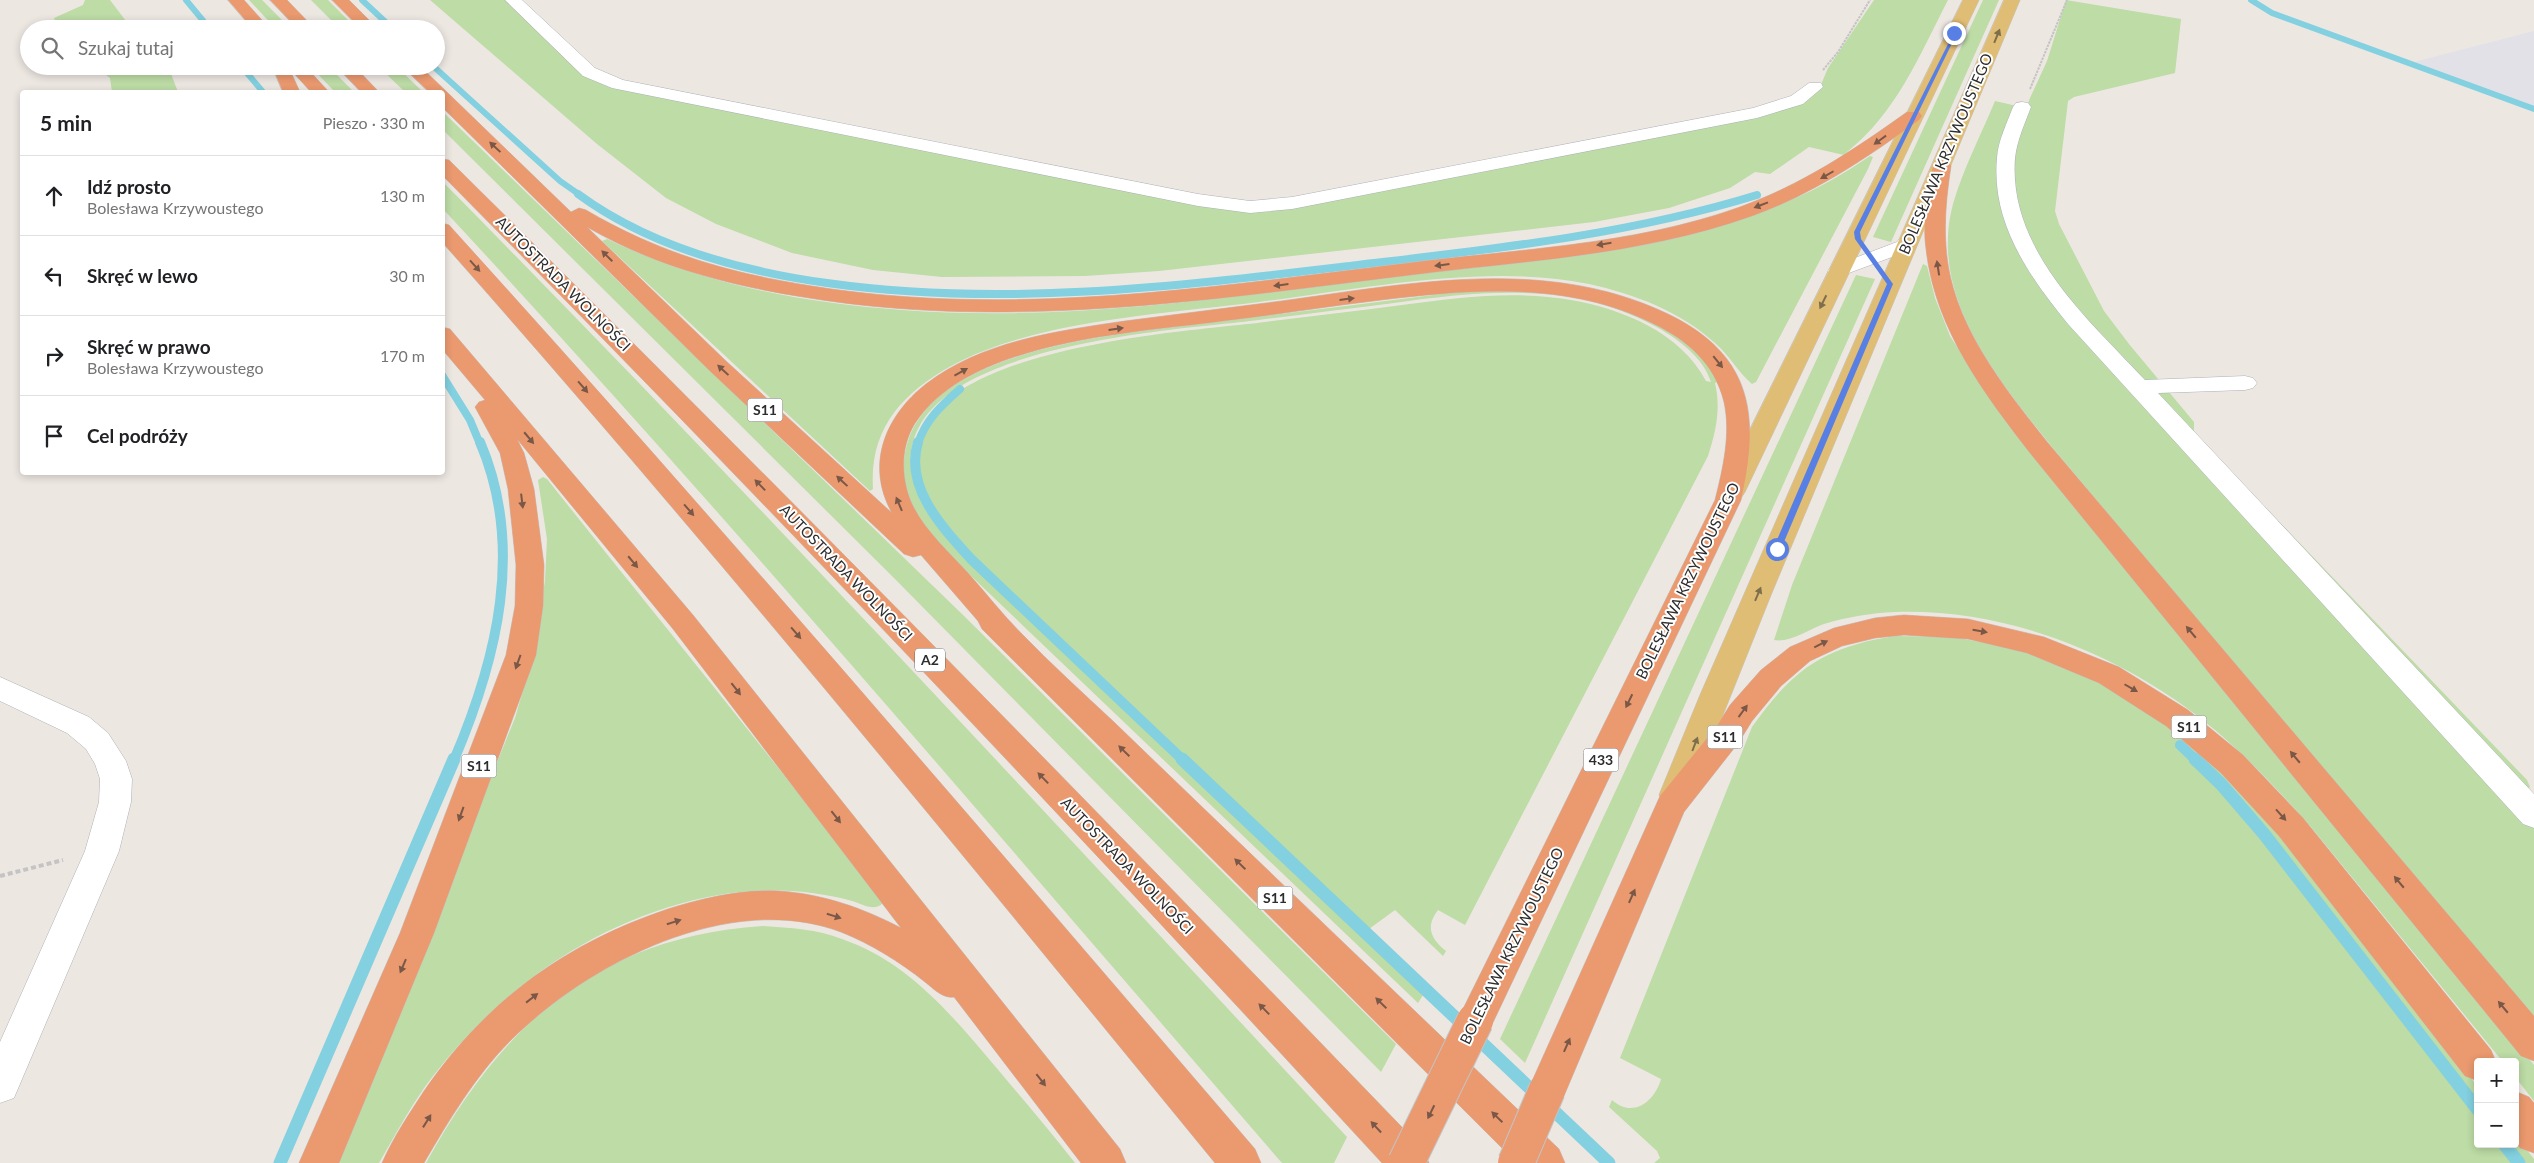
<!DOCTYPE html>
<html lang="pl">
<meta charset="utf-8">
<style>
:root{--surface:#fff;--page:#f2f2f2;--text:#202124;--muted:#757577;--line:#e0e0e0}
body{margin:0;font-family:Lato,sans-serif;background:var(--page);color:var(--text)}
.controls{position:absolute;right:15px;bottom:15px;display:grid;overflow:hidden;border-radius:5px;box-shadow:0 2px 8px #0003}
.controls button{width:45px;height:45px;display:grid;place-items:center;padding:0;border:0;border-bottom:1px solid var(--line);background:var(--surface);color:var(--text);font:25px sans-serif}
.stop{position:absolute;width:15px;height:15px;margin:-11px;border:4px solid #587fe4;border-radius:50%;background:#fff}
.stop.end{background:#587fe4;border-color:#fff;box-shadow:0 1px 5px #0008}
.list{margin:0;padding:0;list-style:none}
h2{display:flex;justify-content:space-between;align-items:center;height:65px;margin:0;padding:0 20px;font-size:21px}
h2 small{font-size:16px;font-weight:400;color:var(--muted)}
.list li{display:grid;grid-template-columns:32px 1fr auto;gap:15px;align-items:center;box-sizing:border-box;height:80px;padding:0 20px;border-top:1px solid var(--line)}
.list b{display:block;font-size:19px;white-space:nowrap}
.list p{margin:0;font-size:16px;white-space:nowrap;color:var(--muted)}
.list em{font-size:16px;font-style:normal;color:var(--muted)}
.icon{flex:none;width:28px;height:28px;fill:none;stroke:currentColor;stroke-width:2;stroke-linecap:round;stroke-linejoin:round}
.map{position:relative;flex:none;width:2534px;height:1163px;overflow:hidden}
.search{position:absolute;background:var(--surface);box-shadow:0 2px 8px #0003;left:20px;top:20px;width:425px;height:55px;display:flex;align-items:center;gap:12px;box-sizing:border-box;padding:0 18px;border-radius:28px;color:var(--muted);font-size:19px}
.panel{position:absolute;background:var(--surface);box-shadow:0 2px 8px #0003;left:20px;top:90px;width:425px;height:385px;border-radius:5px}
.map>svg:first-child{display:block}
.industrial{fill:#e2e1e7}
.green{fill:#bddca6}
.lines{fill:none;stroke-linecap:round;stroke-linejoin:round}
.stream-far3{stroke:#83d0e0;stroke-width:6}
.stream-far2{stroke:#83d0e0;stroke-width:8}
.stream-far1{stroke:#83d0e0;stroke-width:10}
.stream{stroke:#83d0e0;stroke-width:13}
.minor-casing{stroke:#aeb1b7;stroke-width:1}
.major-casing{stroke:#c4c4c4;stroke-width:1}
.highway-casing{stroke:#c4c4c4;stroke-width:1}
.path-far1{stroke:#c4c4c4;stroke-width:2;stroke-dasharray:2.5 1;stroke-linecap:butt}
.path{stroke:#c4c4c4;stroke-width:4;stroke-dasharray:5 3;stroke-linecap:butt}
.minor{fill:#fff;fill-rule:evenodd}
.major{fill:#e0bd74;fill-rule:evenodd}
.highway{fill:#eb996f;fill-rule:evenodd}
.highway-bridge-casing{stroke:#c4c4c4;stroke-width:38;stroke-linecap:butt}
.highway-bridge{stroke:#eb996f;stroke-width:36}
.oneway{fill:#7e6e4d}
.oneway2{fill:#795847}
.route{fill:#587fe4}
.labels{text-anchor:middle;stroke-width:4;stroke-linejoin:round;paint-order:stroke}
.shield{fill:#fff;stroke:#6c6c6c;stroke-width:1}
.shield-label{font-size:14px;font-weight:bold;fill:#2d2d2d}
.street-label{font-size:15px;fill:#2d2d2d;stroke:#fff}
</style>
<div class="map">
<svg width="2534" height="1163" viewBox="0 0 2534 1163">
<rect width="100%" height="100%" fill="#ede7e2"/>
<path class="industrial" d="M2534,31V106L2414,62Z"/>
<g class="green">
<path d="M85,0H110L132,29H58L54,18L83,5Z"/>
<path d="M249,0H262L291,29H276Z"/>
<path d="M311,0H328L357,29H340Z"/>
<path d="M430,0H506L582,72L1250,209L1754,116L1820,87L1828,68L1874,0H1948C1919,56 1897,112 1847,152L1844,155L1809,147L1770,174L1755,172L1730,188L1669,208L1594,222L1159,271L1085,276L942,277L873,270L792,253L716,224L666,198L597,144Z"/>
<path d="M1983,0H1999L1891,242L1873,237Z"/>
<path d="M2066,0L2181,19L2175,73L2074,97L2068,101L2055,211L2059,224L2104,311L2129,344L2194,422V433L2527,780L2530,787L2525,791L2058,293L2013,202L2014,141L2030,98L2047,61Z"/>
<path d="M95,66H168L178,92H112L110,78Z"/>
<path d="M310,66H328L354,92H335Z"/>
<path d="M378,66H396L423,92H405Z"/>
<path d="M1995,101L2017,106L2002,150L2019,246L2534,827V1020L2052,447C1998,379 1928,297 1953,204C1963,169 1981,135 1995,101Z"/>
<path d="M442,111L962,614L1396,1044L1381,1072L895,579L443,130Z"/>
<path d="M1870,156L1873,157L1868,169L1756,382L1752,384C1738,372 1729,355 1715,343C1680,311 1634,294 1589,284C1486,263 1363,289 1259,302C1164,314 1035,320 951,366C901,394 869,430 873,489L870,491L602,241L607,239C699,283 801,303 902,310C1063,322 1222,298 1382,278C1448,270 1516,264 1582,253C1620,246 1658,234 1696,224C1727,217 1760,212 1790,200C1818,189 1845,173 1870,156Z"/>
<path d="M443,182C751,494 1049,816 1347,1137L1334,1163H1282C1005,843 731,519 443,209Z"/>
<path d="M1923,264L1927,266L1935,298L1950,336L1991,399L2234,700L2534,1065V1101L2515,1077V1062H2503L2311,827C2281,793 2250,760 2215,730C2128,657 2010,608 1895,612C1871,613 1847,617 1824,624C1809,629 1790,643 1774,640L1792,585Z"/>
<path d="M1856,275L1875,279L1525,1063L1500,1039Z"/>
<path d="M1485,290C1512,290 1541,290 1569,294C1611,301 1677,326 1704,360C1709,367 1713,375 1718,382L1715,383C1721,409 1716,431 1708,456L1465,925L1438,910C1425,927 1431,939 1446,951L1443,956L1395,910L1369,929L974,558C958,540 938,522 927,500C853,348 1182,333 1265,322C1311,316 1357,311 1402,305C1457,298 1515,290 1571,300C1622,309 1680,332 1706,381L1711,382C1697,335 1613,303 1570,297C1511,288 1452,295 1394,303C1349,309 1304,314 1259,320C1172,331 850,346 921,502C932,524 952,543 968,561L1425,992L1418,1003L947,553C932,535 912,514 906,490C902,477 903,466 905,453C924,343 1137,333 1224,321C1297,312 1369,303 1441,294Z"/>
<path d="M543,477L547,479C659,620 774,759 883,903C874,912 862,904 852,901C800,887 746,887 694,900C588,926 499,991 433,1076C412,1103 396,1134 379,1163H335L515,718L531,663L545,581L547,539L538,480Z"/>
<path d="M1895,636L1954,637L2021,650L2081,673L2125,695L2198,748L2276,829L2478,1087V1144H2515V1135L2534,1159V1163H1654L1660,1158L1657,1151L1609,1107L1612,1100C1633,1119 1655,1101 1661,1079L1620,1058L1752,727C1793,669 1824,647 1895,636Z"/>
<path d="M763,926C790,928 817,929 842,939C911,963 954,1018 1000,1072C1025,1102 1051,1132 1075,1163H426C503,1023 598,937 763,926Z"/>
</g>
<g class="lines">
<g class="stream-far3">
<path d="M186,0L210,29"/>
<path d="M362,0L393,29"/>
<path d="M2251,0L2272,13L2534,109"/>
<path d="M241,66L263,92"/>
<path d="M433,66L560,181L580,195"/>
</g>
<g class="stream-far2">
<path d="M578,194C650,247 740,271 827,283C1004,308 1181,286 1358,265C1493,249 1627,235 1757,195"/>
<path d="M442,375L470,420L480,444"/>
<path d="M918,444C925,420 942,405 960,389"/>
</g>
<g class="stream-far1">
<path d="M918,442C904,488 943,528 971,559L1183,760"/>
<path d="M2180,745L2196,760"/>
<path d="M454,760C497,659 525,547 480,442"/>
</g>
<g class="stream">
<path d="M1182,759L1609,1163"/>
<path d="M2195,759L2221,784L2264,834L2478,1110"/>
<path d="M2504,1144L2519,1163"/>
<path d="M280,1163L454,759"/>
</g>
<defs>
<g id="minor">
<path d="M505,0H522L595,68L623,80L1198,194L1250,201L1292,197L1753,108L1791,96L1809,83H1821L1823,87L1803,104L1757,118L1292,209L1250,213L1198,206L612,88L583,76Z"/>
<path d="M2022,102L2028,103L2031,107C2025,123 2017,140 2015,158C2008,250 2088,319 2145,380L2245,376L2253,378L2257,383L2253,388L2245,390L2158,393L2534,794V828L2523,824L2068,324C2029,276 1991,223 1997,158C1998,141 2007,123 2013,107L2016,103Z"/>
<path d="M1909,234L1916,236L1919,240L1911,250L1838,277L1831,275L1828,271L1831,267L1897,242L1902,236Z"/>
<path d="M0,677L89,717L108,733L126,761L132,779L131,802L119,851L14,1098L0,1103V1042L85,851L99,802L100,779L95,764L86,749L67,733L0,701Z"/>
</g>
<g id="major">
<path d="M1963,0H1979L1745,492L1741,498L1732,500L1723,498L1719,492Z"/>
<path d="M2004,0H2020L1771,595L1691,795L1686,804L1675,808L1664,804L1659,795L1700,695Z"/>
</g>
<g id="highway">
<path d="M228,0H244L270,29H253Z"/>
<path d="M270,0H287L315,29H298Z"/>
<path d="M332,0H349L378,29H361Z"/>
<path d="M272,66H305L329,92H311L289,68L300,92H283Z"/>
<path d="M336,66H354L379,92H361Z"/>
<path d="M402,66H420L571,212L579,208L586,210C659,253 729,273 812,286C1011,318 1211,287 1408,263C1519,249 1634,245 1740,207C1801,185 1854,150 1907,112H1919L1922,116L1919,120C1867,158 1813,194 1752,216C1642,255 1525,261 1411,275C1208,300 1006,331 803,297C728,285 654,266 587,227L726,361L892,513C865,465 885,416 926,384C982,341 1057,331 1125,321C1172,315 1219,309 1266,303C1399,286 1541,253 1668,314C1753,355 1760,416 1741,500L1488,1033L1475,1038L1462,1033L1457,1021L1715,500C1723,468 1731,434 1724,402C1715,364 1687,340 1654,324C1568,281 1473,289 1381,300C1328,306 1276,315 1223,321C1134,333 975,340 918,419C900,443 900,477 912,504C925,531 949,552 968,573C986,593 1002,614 1021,633C1051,664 1083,693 1114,722C1262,865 1411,1007 1559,1149L1565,1163H1517L982,629L978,621L921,555L913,557L904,554L710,371L442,107V92H429Z"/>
<path d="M442,159L449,160C778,485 1102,815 1423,1149L1429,1163H1382C1074,828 762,498 442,175Z"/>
<path d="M1942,160L1949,162L1951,166C1947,193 1944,218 1946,246C1950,321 2003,386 2048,443L2534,1016V1061L2521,1056L2030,453C1983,392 1935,329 1926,249C1922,221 1928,193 1933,166L1935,162Z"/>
<path d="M442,223L449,225C724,528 989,839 1255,1149L1261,1163H1215C961,853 708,542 442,242Z"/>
<path d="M442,327L450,329L693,615L1120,1149L1126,1163H1081L954,997C943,999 934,989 925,982C900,962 871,944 841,932C730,890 589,963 511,1040C476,1075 449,1120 424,1163H382C393,1138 409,1114 424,1091C486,1001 564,944 668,909C703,898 742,889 779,891C823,894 863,908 901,928L673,629L517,439L524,453L534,489L544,565L543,606L536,655L434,933L339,1163H299L400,933L506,655L515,606L516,565L508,489L500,453L475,407L479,402L485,400L442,349Z"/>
<path d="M1904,615L1968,619L2044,637L2119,667L2188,710L2243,755L2303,818L2491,1050L2496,1062H2478V1081L2465,1076L2279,836L2221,773L2166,726L2099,683L2027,653L1968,639L1904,635L1875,638L1842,646L1810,661L1781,686L1752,721L1739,742L1684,812L1561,1103L1547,1108L1533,1103L1528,1090L1660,796L1717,726L1730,705L1761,670L1790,647L1834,628L1875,618Z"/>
<path d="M2515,1091L2529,1097L2534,1103V1153L2520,1148L2515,1141Z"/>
</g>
</defs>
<use href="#minor" class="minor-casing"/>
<use href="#major" class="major-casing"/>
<use href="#highway" class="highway-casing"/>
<g class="path-far1">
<path d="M1823,70L1838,52L1870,0"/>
<path d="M2030,89L2067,0"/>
</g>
<path class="path" d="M0,876L63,860"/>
<use href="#minor" class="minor"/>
<use href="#major" class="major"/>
<use href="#highway" class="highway"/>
<defs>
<g id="highway-bridge">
<path d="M1406,1163L1475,1021"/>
<path d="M1516,1163L1547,1090"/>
</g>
</defs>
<use href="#highway-bridge" class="highway-bridge-casing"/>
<use href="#highway-bridge" class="highway-bridge"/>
</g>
<defs><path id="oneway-solid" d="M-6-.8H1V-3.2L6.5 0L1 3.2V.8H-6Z" transform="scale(1.25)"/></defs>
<g class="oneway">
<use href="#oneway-solid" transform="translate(1997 36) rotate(-68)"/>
<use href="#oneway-solid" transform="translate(1823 302) rotate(116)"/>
<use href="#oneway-solid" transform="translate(1758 594) rotate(-67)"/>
<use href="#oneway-solid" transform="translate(1695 744) rotate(-69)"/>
</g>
<g class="oneway2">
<use href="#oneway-solid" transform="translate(1880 140) rotate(144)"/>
<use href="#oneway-solid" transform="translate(495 147) rotate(-137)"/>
<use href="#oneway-solid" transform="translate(1827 175) rotate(150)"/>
<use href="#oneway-solid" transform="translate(1761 205) rotate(159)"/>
<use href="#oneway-solid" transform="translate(1604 244) rotate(171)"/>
<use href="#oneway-solid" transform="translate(607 256) rotate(-135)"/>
<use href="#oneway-solid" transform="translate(1442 265) rotate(173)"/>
<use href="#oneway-solid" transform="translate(475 266) rotate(48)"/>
<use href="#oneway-solid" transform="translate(1938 268) rotate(-99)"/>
<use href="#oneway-solid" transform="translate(1281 285) rotate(173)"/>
<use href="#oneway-solid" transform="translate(1347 299) rotate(-7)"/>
<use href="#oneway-solid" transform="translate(1116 329) rotate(-8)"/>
<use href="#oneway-solid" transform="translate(1718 362) rotate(51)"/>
<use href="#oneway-solid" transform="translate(723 370) rotate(-137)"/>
<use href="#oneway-solid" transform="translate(961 372) rotate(-29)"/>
<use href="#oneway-solid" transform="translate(583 387) rotate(49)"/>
<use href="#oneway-solid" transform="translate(529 438) rotate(50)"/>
<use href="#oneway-solid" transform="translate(842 481) rotate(-137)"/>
<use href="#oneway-solid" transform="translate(760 485) rotate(-134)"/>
<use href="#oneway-solid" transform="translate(522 501) rotate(83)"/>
<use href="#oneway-solid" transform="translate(899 504) rotate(-113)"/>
<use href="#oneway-solid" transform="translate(689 510) rotate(49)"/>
<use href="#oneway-solid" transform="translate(633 562) rotate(50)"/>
<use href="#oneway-solid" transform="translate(1980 631) rotate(10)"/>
<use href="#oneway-solid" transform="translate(2191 632) rotate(-130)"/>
<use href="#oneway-solid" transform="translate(796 633) rotate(49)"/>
<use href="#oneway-solid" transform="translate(1821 644) rotate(-26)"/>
<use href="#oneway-solid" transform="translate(518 662) rotate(110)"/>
<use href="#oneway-solid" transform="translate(2131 688) rotate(30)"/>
<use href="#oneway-solid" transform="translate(736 689) rotate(52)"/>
<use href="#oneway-solid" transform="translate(1629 701) rotate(116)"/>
<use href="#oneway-solid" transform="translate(1743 711) rotate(-54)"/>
<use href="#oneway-solid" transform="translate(1124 751) rotate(-136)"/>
<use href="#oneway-solid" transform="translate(2295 757) rotate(-130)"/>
<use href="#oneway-solid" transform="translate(1043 778) rotate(-134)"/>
<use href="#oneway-solid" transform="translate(461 814) rotate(110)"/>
<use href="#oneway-solid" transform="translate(2281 815) rotate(48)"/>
<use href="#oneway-solid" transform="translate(836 817) rotate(52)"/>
<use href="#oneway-solid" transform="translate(1240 864) rotate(-136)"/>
<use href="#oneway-solid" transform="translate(2399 882) rotate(-130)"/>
<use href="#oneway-solid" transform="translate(1632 896) rotate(-66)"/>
<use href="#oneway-solid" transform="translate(834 916) rotate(17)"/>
<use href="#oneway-solid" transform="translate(674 922) rotate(-17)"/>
<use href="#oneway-solid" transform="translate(403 966) rotate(113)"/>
<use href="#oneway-solid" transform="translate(532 998) rotate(-38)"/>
<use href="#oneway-solid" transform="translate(1381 1003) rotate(-136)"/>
<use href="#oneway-solid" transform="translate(2503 1007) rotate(-130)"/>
<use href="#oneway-solid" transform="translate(1264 1009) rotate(-134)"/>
<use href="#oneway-solid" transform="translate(1567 1045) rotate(-66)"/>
<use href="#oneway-solid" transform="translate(1041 1080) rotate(52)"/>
<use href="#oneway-solid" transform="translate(1431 1112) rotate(116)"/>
<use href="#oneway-solid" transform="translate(1497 1117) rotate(-136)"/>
<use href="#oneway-solid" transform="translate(427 1121) rotate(-58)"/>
<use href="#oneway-solid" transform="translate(1376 1127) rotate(-133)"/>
</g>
<path class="route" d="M1954,32L1957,33L1860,232L1861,239L1893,284L1781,549L1774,551L1773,549L1887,284L1855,239L1854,232Z"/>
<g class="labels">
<g class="shield">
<rect x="747.5" y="398.5" width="35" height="23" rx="4"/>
<rect x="915" y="648.5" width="30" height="23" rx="4"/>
<rect x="2171.5" y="715.5" width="35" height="23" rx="4"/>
<rect x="1707.5" y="725.5" width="35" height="23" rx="4"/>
<rect x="1583.5" y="748.5" width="35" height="23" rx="4"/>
<rect x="461.5" y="754.5" width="35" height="23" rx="4"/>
<rect x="1257.5" y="886.5" width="35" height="23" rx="4"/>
</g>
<g class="shield-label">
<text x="765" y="415">S11</text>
<text x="930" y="665">A2</text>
<text x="2189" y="732">S11</text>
<text x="1725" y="742">S11</text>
<text x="1601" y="765">433</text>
<text x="479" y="771">S11</text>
<text x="1275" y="903">S11</text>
</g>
<g class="street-label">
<text transform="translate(1946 154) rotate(-67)" y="5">BOLESŁAWA KRZYWOUSTEGO</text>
<text transform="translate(563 284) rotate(45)" y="5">AUTOSTRADA WOLNOŚCI</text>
<text transform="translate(846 573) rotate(46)" y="5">AUTOSTRADA WOLNOŚCI</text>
<text transform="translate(1688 581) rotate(-64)" y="5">BOLESŁAWA KRZYWOUSTEGO</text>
<text transform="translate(1127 866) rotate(46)" y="5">AUTOSTRADA WOLNOŚCI</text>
<text transform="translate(1512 946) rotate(-64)" y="5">BOLESŁAWA KRZYWOUSTEGO</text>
</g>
</g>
</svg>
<div class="controls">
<button>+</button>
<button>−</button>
</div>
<div class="stop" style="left:1777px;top:549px"></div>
<div class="stop end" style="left:1954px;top:33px"></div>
<div class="search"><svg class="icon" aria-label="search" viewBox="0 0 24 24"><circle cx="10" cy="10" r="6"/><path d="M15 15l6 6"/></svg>Szukaj tutaj</div>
<section class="panel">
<h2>5 min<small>Pieszo · 330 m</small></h2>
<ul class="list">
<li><svg class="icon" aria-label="ahead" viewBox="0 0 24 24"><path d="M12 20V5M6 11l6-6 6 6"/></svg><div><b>Idź prosto</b><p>Bolesława Krzywoustego</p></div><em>130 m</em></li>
<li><svg class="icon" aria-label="left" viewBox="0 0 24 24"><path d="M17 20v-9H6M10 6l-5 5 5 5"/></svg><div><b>Skręć w lewo</b></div><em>30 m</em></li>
<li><svg class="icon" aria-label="right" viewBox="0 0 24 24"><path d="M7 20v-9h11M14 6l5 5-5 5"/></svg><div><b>Skręć w prawo</b><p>Bolesława Krzywoustego</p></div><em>170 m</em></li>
<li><svg class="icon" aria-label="arrive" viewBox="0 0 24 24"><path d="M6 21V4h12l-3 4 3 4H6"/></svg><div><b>Cel podróży</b></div></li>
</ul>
</section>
</div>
